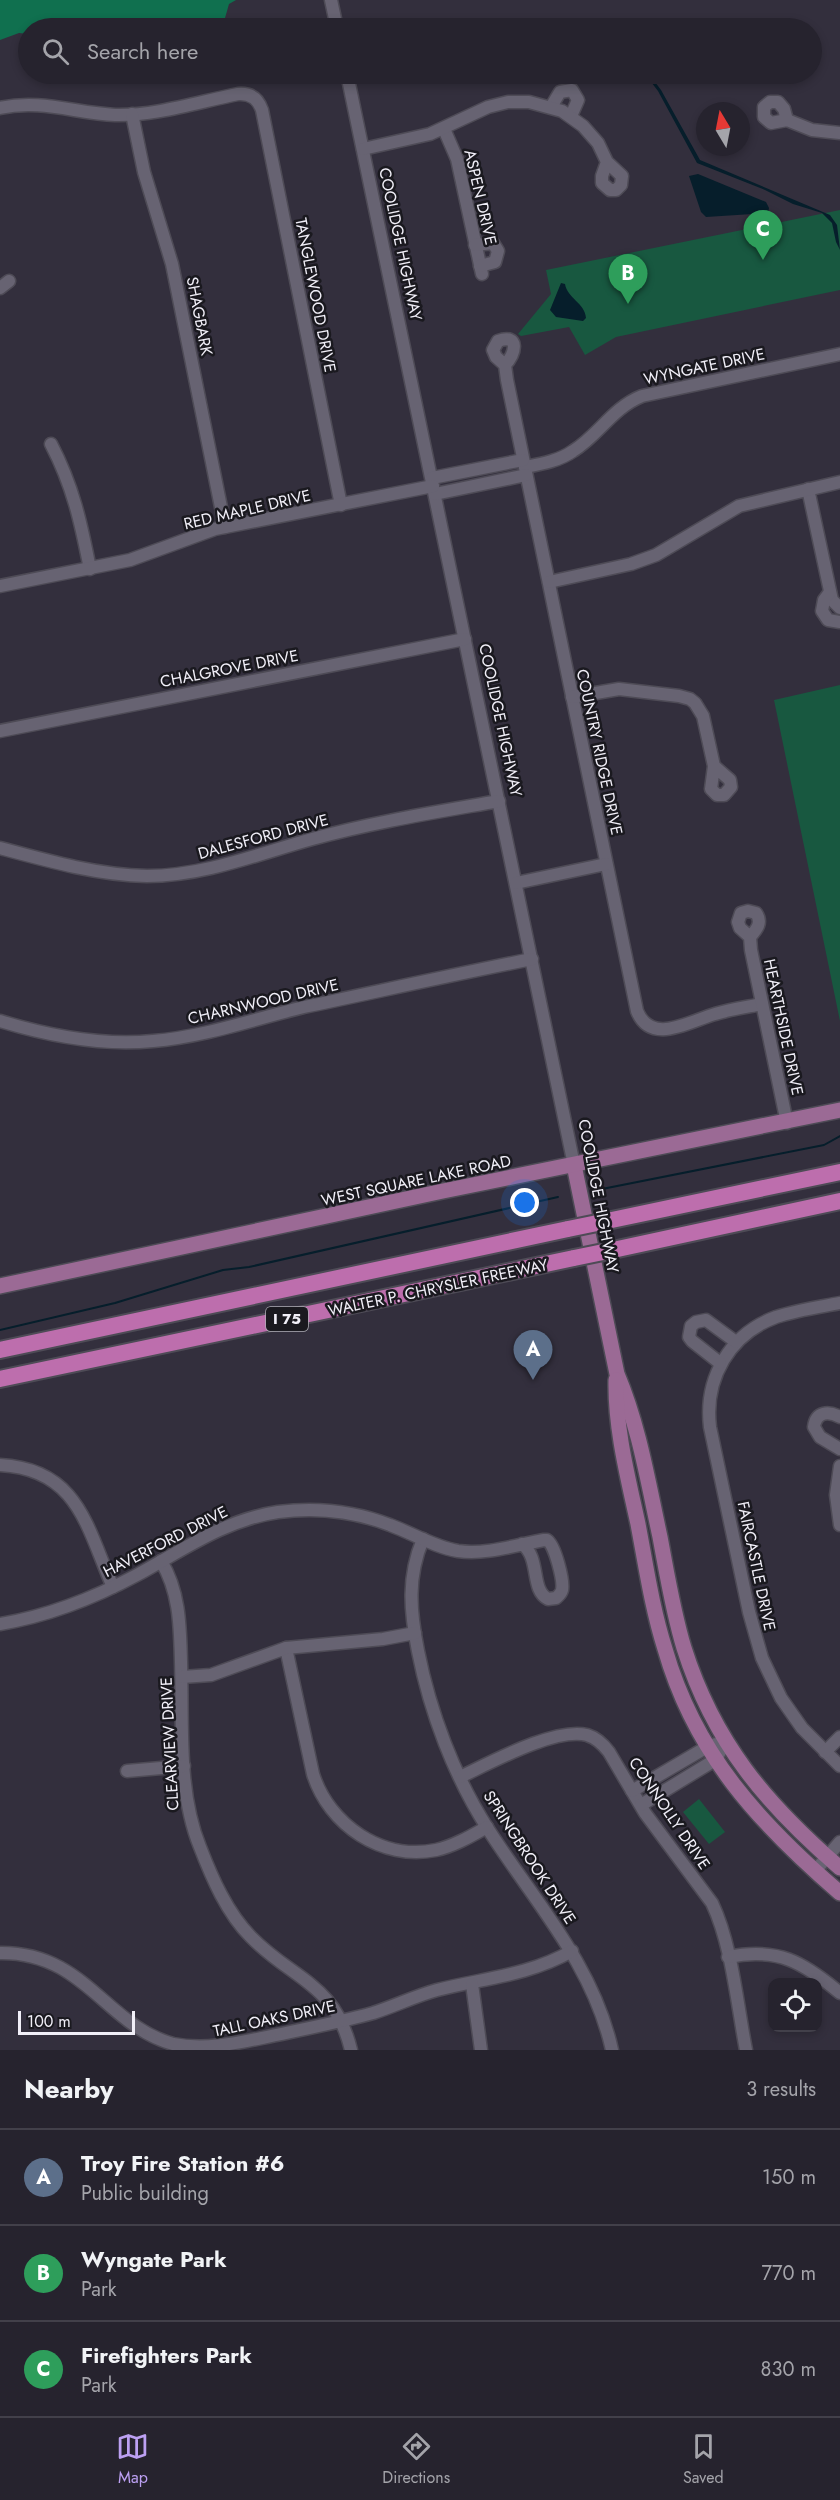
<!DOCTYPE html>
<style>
:root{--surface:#26232e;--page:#2e2b36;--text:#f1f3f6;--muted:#a4a4aa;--line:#42404a;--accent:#bca0f2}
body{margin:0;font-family:Jost,sans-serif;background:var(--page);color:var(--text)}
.controls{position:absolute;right:18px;bottom:18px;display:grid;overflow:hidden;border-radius:12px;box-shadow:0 3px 9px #0003}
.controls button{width:54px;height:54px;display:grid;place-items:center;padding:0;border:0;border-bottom:2px solid var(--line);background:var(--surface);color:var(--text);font:30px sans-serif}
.compass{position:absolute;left:696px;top:102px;width:54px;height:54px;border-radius:50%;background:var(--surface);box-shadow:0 3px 9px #0003;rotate:350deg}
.scale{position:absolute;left:18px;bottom:15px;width:117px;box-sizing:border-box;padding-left:6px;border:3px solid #f1eff8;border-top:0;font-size:16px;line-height:21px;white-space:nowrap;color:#f1eff8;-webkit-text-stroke:4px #1a191f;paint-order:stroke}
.you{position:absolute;left:525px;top:1203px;width:21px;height:21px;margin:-15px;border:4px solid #fff;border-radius:50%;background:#1a73e8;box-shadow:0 0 0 9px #1a73e833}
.badge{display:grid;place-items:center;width:39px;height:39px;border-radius:50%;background:var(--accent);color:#fff;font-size:20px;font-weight:700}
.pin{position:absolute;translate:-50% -50px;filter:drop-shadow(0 2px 3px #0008)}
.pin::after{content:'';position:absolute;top:32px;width:21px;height:18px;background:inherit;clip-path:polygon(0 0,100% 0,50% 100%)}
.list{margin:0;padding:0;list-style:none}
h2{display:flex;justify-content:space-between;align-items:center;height:78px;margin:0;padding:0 24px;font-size:26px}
h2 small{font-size:20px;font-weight:400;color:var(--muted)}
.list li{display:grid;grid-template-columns:39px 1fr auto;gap:18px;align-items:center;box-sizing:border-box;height:96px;padding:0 24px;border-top:2px solid var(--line)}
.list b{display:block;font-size:22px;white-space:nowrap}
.list p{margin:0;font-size:20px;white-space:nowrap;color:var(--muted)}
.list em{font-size:20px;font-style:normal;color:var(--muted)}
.icon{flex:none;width:33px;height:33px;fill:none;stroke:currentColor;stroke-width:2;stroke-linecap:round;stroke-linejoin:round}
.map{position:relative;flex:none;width:840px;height:2050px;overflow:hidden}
.search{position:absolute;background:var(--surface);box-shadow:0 3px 9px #0003;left:18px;right:18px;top:18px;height:66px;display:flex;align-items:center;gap:15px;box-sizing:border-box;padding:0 21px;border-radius:33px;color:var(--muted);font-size:22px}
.sheet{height:366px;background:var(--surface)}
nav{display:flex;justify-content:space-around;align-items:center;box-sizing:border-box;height:84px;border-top:2px solid var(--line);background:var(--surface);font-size:16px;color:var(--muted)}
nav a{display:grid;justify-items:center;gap:3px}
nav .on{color:var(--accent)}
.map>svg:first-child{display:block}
.green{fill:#185840}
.forest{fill:#10704f}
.water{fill:#061e2b}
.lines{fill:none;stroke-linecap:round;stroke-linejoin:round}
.stream{stroke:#061e2b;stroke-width:2}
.minor-casing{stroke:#4e4b56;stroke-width:15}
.major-casing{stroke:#4e4b56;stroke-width:18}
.highway-casing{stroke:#4e4b56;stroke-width:20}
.minor{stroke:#676372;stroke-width:12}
.major{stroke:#9b6a95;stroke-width:15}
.highway{stroke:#bd6ead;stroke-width:16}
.highway-bridge-casing{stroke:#4e4b56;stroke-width:20;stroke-linecap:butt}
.highway-bridge{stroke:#bd6ead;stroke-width:16}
.labels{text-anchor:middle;stroke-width:5;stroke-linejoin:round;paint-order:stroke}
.shield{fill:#1a191f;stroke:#b0afb7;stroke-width:1.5}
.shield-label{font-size:15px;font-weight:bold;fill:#f1eff8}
.street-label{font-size:16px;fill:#f1eff8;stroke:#1a191f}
</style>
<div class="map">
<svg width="840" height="2050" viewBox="0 0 840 2050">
<rect width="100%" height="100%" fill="#332f3d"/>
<g class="green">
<path d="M840,210V290L616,337L585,355L569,327L521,336L518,334L551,294L546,270Z"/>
<path d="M840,685V1021L774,700Z"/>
<path d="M699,1799L725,1832L709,1844L683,1812Z"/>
</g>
<path class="forest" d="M0,0H236L229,4L225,18L232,27L250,26L253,28H146L129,23L107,28H28V34L19,33L0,40Z"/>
<g class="water">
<path d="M645,74H649L661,90L700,160L830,215L837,225L840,250L836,242L832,223L822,213L793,204L765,190L697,163L658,91Z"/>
<path d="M698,174L766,202L769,208L768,213L706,217L701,212L689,176Z"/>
<path d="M561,283L565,284C567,298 585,303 586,318L583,321L556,317L550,310Z"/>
</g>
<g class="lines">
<g class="stream">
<path d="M602,1189L824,1145L840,1136"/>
<path d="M0,1330L115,1303L223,1270L249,1267L558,1197"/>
</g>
<defs>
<g id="minor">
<path d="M331,0L337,28"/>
<path d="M347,74L574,1165"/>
<path d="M551,107L560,92L572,90L578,100L571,116"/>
<path d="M0,108C40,99 75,113 115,115C155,116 198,102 238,94C250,93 258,98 262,110L341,505"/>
<path d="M132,114L144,172L172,264L225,527"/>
<path d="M787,120L784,109L778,102H770L764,107V117L771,123L787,120L812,130L840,133"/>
<path d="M444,129L457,159L482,274"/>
<path d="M363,149L430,134L488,107L508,102H529L562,111L583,126L598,143L607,162L622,176L621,185L616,190H610L602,183V176L607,162"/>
<path d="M475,245L493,243L498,251L495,262L480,266"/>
<path d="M0,288L9,281"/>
<path d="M505,365L496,357L493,350L498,341C520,333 516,354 505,365L507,380L637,1011C651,1046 690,1021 715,1014C731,1009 747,1007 762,1004"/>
<path d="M51,444C73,486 81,523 90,569"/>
<path d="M525,467C541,464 559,461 573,451C599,435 612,408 642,396L840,354"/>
<path d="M432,478L523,460"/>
<path d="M808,489L832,600L840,608"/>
<path d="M435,494L526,475"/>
<path d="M549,582L631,564L656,555L739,506L840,482"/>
<path d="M0,586L130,560L215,529L433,486"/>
<path d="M830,592L824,600L822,611L828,620L840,622"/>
<path d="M572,697L619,689L679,696L690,699L695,703L703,716L714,766L711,789L717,795H724L731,787L730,780L714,766"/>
<path d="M0,731L465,639"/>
<path d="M0,848C48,861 98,875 147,876C204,876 258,854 312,839C373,822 437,812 499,801"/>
<path d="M516,883L606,864"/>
<path d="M750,937L740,928L738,922L741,913L748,911L756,913C763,923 756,930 750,937L751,950L787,1123"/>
<path d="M0,1021C49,1036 102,1046 153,1041C204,1037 254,1019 304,1007C380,991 456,974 532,959"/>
<path d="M840,1303C819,1307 797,1310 776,1317C730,1334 704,1378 710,1427L749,1612L762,1658L781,1698L802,1728L840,1766"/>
<path d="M720,1363L692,1341L689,1337L691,1326L696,1322L706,1320L736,1342"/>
<path d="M840,1417C829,1411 816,1411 814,1427L820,1437L840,1449"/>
<path d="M0,1465C79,1469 87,1529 113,1587"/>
<path d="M840,1466L836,1495L840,1525"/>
<path d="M423,1539C407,1577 410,1611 418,1651C430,1712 454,1776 488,1829C534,1901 593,1964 612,2050"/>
<path d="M161,1561C180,1592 180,1627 181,1662C183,1721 177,1791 200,1847C212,1878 227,1913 251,1937C293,1980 335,1983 351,2050"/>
<path d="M0,1624C48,1616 94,1598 137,1575C183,1550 224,1520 278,1512C316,1507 354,1511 390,1525C412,1533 434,1547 458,1551C486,1555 516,1545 544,1540H547C555,1545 564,1581 562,1590C561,1594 559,1595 556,1598L548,1599C530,1590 541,1558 522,1544"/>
<path d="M286,1648L313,1774C329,1825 382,1861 436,1850C454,1846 471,1836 487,1827"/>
<path d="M182,1677L211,1675L286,1648L383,1639L415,1633"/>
<path d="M825,1752L840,1737"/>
<path d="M127,1771L184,1766"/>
<path d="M460,1777C490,1763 555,1727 587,1735C597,1738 603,1744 609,1752L645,1813L712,1903C732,1945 737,2004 746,2050"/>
<path d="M632,1791L707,1747L716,1744"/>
<path d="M641,1805L715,1760L726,1742"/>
<path d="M815,1871L840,1842"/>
<path d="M0,1953C85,1952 105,2025 173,2044C203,2050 233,2044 262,2038C299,2030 337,2023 373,2013C395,2006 415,1996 437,1990C485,1978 527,1976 572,1951"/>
<path d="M728,1957C778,1947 803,1962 840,1993"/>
<path d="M472,1984L481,2050"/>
</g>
<g id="major">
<path d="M574,1165L617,1374C639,1426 648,1482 660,1537C667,1574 673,1612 684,1648C714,1743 766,1804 840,1868"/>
<path d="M0,1286L443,1191L840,1110"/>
<path d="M616,1380C615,1428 628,1478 638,1524C646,1566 652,1608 665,1649C695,1754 759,1823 840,1893"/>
</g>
<g id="highway">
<path d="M607,1221L840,1172"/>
<path d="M613,1250L840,1201"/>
<path d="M0,1350L568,1229"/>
<path d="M0,1379L574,1258"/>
</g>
</defs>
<use href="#minor" class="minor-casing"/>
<use href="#major" class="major-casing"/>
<use href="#highway" class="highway-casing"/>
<use href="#minor" class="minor"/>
<use href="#major" class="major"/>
<use href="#highway" class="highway"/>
<defs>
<g id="highway-bridge">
<path d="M568,1229L607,1221"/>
<path d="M574,1258L613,1250"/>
</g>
</defs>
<use href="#highway-bridge" class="highway-bridge-casing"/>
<use href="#highway-bridge" class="highway-bridge"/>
</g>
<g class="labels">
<rect class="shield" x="266" y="1307" width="42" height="24" rx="4.5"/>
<g class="shield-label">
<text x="287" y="1324">I 75</text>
</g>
<g class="street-label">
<text transform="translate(481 197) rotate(77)" y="6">ASPEN DRIVE</text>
<text transform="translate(401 244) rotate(78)" y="6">COOLIDGE HIGHWAY</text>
<text transform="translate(316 295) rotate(79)" y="6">TANGLEWOOD DRIVE</text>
<text transform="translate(200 316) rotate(79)" y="6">SHAGBARK</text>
<text transform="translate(704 366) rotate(-12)" y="6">WYNGATE DRIVE</text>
<text transform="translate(247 509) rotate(-13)" y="6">RED MAPLE DRIVE</text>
<text transform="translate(229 668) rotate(-11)" y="6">CHALGROVE DRIVE</text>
<text transform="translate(501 720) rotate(78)" y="6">COOLIDGE HIGHWAY</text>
<text transform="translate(600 752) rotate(78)" y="6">COUNTRY RIDGE DRIVE</text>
<text transform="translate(263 836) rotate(-15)" y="6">DALESFORD DRIVE</text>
<text transform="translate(263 1001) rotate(-13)" y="6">CHARNWOOD DRIVE</text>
<text transform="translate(784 1027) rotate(78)" y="6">HEARTHSIDE DRIVE</text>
<text transform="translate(416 1180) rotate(-12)" y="6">WEST SQUARE LAKE ROAD</text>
<text transform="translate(599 1196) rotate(79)" y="6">COOLIDGE HIGHWAY</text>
<text transform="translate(438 1287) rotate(-12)" y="6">WALTER P. CHRYSLER FREEWAY</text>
<text transform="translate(165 1541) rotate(-27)" y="6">HAVERFORD DRIVE</text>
<text transform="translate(757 1566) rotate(78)" y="6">FAIRCASTLE DRIVE</text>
<text transform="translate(169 1744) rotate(-93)" y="6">CLEARVIEW DRIVE</text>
<text transform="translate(670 1813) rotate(56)" y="6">CONNOLLY DRIVE</text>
<text transform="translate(530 1857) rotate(57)" y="6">SPRINGBROOK DRIVE</text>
<text transform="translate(274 2018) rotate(-12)" y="6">TALL OAKS DRIVE</text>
</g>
</g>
</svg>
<div class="controls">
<button><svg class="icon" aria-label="locate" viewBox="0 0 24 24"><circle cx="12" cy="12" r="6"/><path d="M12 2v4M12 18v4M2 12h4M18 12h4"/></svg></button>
</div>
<svg class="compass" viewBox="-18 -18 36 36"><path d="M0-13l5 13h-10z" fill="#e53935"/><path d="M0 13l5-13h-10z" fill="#a4a4aa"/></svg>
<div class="scale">100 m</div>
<div class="you"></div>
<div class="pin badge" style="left:533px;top:1380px;background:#5c6f8a">A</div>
<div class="pin badge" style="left:628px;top:304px;background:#2e9e5b">B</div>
<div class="pin badge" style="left:763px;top:260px;background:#2e9e5b">C</div>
<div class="search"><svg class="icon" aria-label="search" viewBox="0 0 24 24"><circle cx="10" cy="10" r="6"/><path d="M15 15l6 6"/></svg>Search here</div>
</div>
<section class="sheet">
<h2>Nearby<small>3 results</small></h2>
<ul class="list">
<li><span class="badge" style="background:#5c6f8a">A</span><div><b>Troy Fire Station #6</b><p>Public building</p></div><em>150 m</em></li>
<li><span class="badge" style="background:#2e9e5b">B</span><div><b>Wyngate Park</b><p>Park</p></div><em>770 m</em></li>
<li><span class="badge" style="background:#2e9e5b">C</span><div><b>Firefighters Park</b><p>Park</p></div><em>830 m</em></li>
</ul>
</section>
<nav>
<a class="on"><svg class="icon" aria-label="map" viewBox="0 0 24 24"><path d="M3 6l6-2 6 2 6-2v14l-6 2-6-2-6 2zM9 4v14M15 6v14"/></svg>Map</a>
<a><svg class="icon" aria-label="directions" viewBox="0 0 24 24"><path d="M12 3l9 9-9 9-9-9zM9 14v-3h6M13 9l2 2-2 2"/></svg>Directions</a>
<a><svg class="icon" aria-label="saved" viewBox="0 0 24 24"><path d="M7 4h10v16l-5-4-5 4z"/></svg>Saved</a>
</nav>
